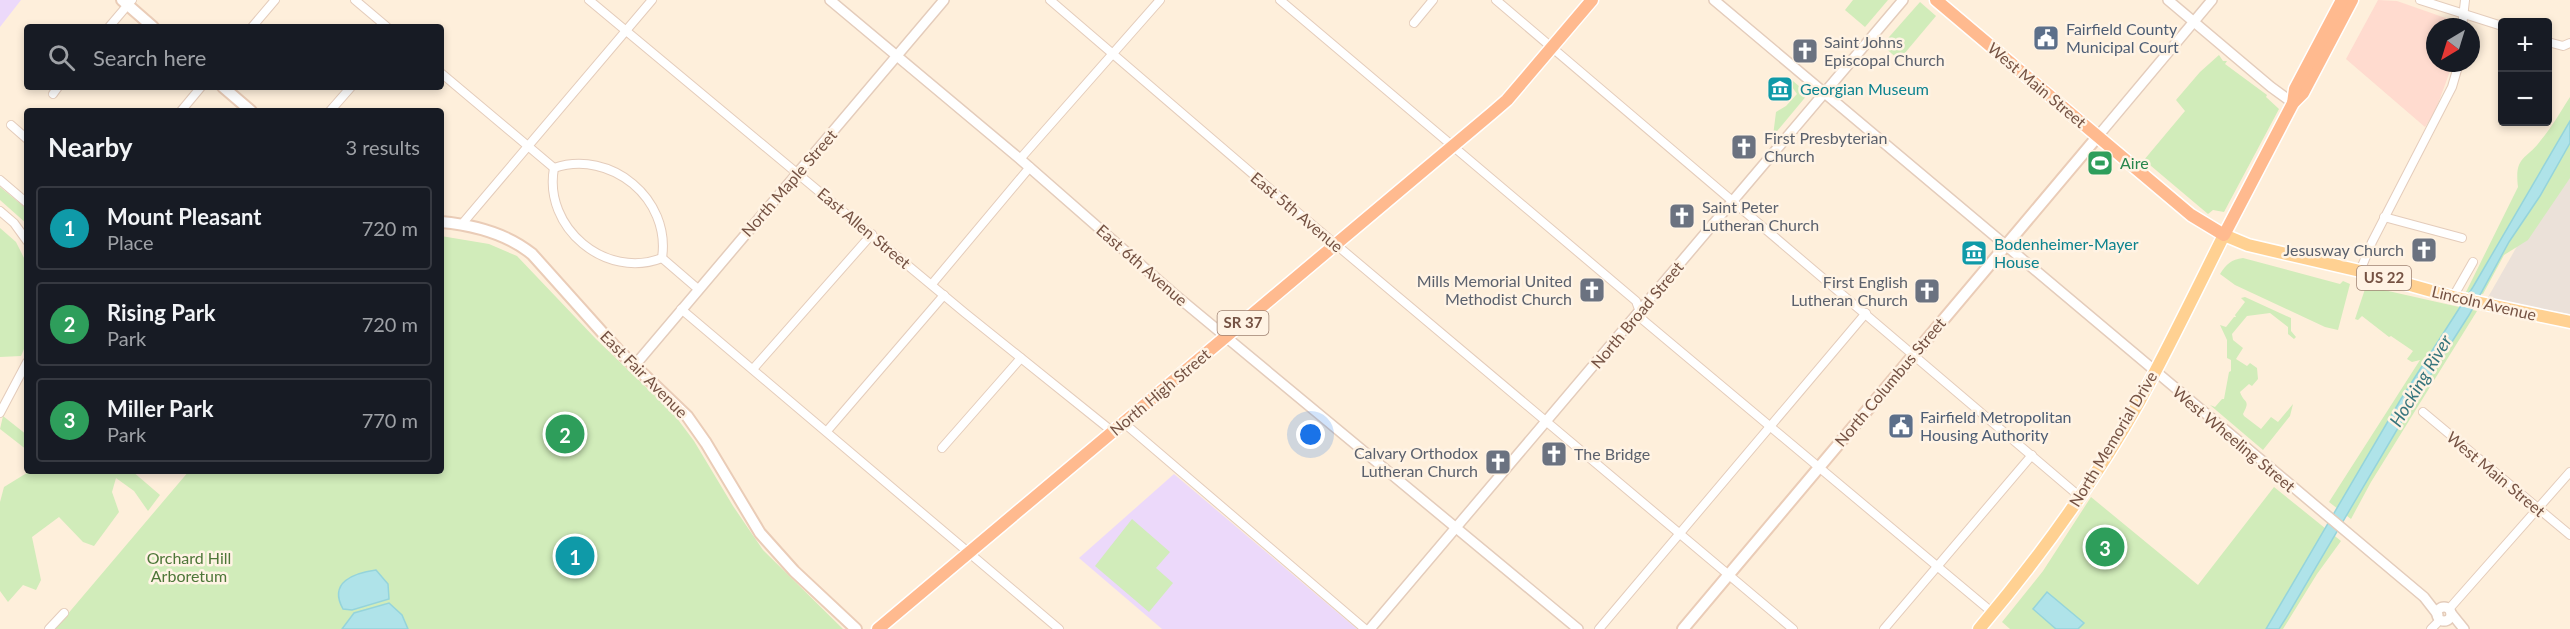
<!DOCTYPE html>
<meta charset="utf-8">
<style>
:root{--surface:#171b24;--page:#20242c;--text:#f1f3f6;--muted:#9ea1a6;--line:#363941;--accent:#d93025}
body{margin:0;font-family:Lato,sans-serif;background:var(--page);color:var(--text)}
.controls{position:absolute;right:18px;top:18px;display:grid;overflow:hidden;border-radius:6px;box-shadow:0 3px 9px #0003}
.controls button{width:54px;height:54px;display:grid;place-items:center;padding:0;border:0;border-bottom:2px solid var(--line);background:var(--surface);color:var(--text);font:30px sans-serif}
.compass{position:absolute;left:2426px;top:18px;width:54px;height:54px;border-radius:50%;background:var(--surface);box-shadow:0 3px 9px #0003;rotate:218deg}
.you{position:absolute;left:1311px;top:435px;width:21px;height:21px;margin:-15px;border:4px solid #fff;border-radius:50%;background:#1a73e8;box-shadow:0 0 0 9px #1a73e833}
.badge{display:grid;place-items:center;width:39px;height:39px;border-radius:50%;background:var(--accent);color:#fff;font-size:20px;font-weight:700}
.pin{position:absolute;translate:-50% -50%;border:3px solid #fff;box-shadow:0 2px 6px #0006}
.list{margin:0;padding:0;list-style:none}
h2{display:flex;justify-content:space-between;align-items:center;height:78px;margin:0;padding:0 24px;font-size:26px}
h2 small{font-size:20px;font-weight:400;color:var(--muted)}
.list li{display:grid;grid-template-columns:39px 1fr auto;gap:18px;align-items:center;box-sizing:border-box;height:84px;margin:0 12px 12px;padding:0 12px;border:2px solid var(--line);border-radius:6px}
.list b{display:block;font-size:22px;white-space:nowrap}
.list p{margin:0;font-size:20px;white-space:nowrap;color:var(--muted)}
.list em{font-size:20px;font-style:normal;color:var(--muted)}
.icon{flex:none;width:33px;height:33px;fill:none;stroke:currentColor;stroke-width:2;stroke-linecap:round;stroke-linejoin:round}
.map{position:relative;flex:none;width:2570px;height:629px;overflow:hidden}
.search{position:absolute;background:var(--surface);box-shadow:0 3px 9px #0003;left:24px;top:24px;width:420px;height:66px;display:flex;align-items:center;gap:15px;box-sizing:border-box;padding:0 21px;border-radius:6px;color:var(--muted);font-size:22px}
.panel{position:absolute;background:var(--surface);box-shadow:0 3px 9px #0003;left:24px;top:108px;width:420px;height:366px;border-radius:6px}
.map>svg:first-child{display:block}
.commercial{fill:#ffdbcf}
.industrial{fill:#ebe1d9}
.education{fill:#ecd9fa}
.green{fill:#d1ecba}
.water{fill:#afe3e9;stroke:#95d4db;stroke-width:1.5}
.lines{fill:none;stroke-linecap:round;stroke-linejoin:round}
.minor-casing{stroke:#e4ccbb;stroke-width:10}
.tertiary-casing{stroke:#e4ccbb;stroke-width:12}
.secondary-casing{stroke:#eaccb7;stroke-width:14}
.primary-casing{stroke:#fff;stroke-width:15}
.trunk-casing{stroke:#fff;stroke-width:15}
.minor{stroke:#fff;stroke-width:8}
.tertiary{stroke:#fff;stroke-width:9}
.secondary{stroke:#fff;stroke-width:10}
.primary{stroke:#ffd192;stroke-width:12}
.trunk{stroke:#ffba8f;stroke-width:12}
.labels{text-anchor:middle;stroke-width:5;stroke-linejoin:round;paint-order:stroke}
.shield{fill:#fff3e4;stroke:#9e8273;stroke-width:1.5}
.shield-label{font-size:15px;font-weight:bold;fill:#755243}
.service-label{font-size:16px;fill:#4e5e75;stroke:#fff3e4;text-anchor:start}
.worship-label{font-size:16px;fill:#5b616d;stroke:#fff3e4;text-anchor:start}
.street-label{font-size:16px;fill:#755243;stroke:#fff3e4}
.culture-label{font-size:16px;fill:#0d838f;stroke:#fff3e4;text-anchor:start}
.leisure-label{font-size:16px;fill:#27864d;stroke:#fff3e4;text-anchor:start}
.park-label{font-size:16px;fill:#4d7638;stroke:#fff3e4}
.water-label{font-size:18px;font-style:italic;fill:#36747c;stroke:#fff3e4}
</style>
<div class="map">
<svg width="2570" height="629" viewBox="0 0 2570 629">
<rect width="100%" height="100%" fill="#feefdb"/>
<path class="commercial" d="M2378,0L2397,1L2457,22V27H2435V63H2453L2435,112L2425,127L2346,59Z"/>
<path class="industrial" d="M2570,153V314L2487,299Z"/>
<g class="education">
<path d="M0,0H21L0,27Z"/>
<path d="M1174,474L1357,629H1162L1079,558Z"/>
</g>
<g class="green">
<path d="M1853,0H1888L1865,27L1845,10Z"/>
<path d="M1920,2L1936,16L1899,60L1882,45Z"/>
<path d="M2219,55L2223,61H2227L2225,64L2267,95L2266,97L2279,109L2224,212L2213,210L2208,214L2144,160L2185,111L2176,100L2200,72Z"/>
<path d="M1793,81L1808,94L1773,136L1776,112L1786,106L1797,94L1790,84Z"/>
<path d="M2570,97V178L2528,240L2504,255L2483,294L2466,292L2518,187C2514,155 2527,160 2541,140C2552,127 2561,111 2570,97Z"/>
<path d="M0,187L27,209V224L0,200Z"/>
<path d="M0,228L16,242L27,264V342L21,356L0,357Z"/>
<path d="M441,236L489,244L517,256L596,339L673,413L694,441L733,506L763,550L843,629H55L189,471H441Z"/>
<path d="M2243,258L2340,284L2343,281L2350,284L2338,330L2325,327L2235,285L2220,274C2227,263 2231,260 2243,258Z"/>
<path d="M2366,286L2477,311L2371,482L2351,519L2329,502L2420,360L2412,362L2407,359L2413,351L2391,336L2389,337L2362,316L2358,320L2355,319Z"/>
<path d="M2245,297L2291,318V331L2296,337L2294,339L2288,334V327L2270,313L2247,316L2232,334L2233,340L2243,348L2236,359L2247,366L2250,363L2257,368L2258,379L2252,386L2249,384L2240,392C2244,404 2251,399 2243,414L2244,416L2261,429L2271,417L2278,422L2293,404L2290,416L2263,450L2210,405L2215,407L2222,399H2224L2229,372L2231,371V360L2227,358V340L2220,325L2226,327L2234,317H2236L2235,315L2245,302L2241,298Z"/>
<path d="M3,416L27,435V450L0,429Z"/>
<path d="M30,471H132L160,495L148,511L134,491L116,478L112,492L119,512L94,546L83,542L59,517L32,537L41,580L36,590L23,585L8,602L0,591V502L4,487Z"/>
<path d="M2274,487L2341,541L2317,574L2283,629H2010L2002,622L2043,571L2091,497L2198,585Z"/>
<path d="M1132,519L1170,552L1156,568L1173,583L1149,612L1095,566Z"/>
</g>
<g class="water">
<path d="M2570,121V143L2540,196L2509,242L2469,315L2411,406L2286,618L2279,629H2266L2401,399L2473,287Z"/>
<path d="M376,570L388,584L389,599L352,610L343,609C328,582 354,573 376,570Z"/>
<path d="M2047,592L2084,623L2078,629H2056L2033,609Z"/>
<path d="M389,603L402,615L408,629H342L354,613Z"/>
</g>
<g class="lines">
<defs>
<g id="minor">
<path d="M355,0L387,27"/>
<path d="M589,0L965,313L1113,432"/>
<path d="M1050,0L1283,200L1793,629"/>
<path d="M1280,0L1636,301L1643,320L1993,613"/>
<path d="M1496,0L2079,496"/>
<path d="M2420,0L2502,26"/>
<path d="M1414,23L1433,0"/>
<path d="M109,27L132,0"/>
<path d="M252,27L275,0"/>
<path d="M2462,27L2465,0"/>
<path d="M2548,42L2563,46L2570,43"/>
<path d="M441,73L554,168"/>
<path d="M53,94L58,87"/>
<path d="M181,111L201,87"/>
<path d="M330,111L351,87"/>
<path d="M11,125L27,139"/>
<path d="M1020,159L1160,0"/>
<path d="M554,168C543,228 606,280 662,258"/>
<path d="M554,168C611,149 671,199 662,258"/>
<path d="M0,180L27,203"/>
<path d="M0,211L14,223L27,241"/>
<path d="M2384,217L2462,238"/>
<path d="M462,224L652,0"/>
<path d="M662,258L698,289"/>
<path d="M2360,271L2372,242L2452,87L2459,63"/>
<path d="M932,284L1030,167"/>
<path d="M2453,297L2473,262"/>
<path d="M681,309L1059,629"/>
<path d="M753,369L872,234"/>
<path d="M2423,412L2570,535"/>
<path d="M0,413L27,362"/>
<path d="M1124,423L1365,629"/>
<path d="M827,431L944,295"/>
<path d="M942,448L1021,358"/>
<path d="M2449,609L2570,472"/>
<path d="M49,629L64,613"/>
<path d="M1599,629L1866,313"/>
<path d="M1884,629L2032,455"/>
<path d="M2431,629L2440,620"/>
</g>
<g id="tertiary">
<path d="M830,0L1020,159L1173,293L1578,629"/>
<path d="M1714,0L2424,597L2438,615"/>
<path d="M2168,0L2271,87L2293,103"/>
<path d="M2098,136L2212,0"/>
<path d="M635,365L944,0"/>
<circle cx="2444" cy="614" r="7"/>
<path d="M2451,613L2464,629"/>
<path d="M1370,629L1903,0"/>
</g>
<g id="secondary">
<path d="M122,0L153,27"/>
<path d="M223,87L251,111"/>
<path d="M441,222C474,225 506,233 532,254L618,350L687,416L706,443L760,533L794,571L856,629"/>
<path d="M1683,629L2098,136"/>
</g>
<path id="primary" d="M1979,629C2039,558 2094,482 2139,402C2169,347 2196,291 2224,235L2248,245L2360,271L2453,297L2570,322"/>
<g id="trunk">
<path d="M1936,0L2191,215L2224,235L2293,103L2303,93L2352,0"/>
<path d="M2293,103L2295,89L2342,0"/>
<path d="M878,629L1492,113L1507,100L1592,0"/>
</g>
</defs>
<use href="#minor" class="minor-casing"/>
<use href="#tertiary" class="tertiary-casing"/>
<use href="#secondary" class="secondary-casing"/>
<use href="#primary" class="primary-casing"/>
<use href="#trunk" class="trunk-casing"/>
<use href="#minor" class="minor"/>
<use href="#tertiary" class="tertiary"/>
<use href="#secondary" class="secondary"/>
<use href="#primary" class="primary"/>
<use href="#trunk" class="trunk"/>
</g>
<defs>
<symbol id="civic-square" viewBox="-11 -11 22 22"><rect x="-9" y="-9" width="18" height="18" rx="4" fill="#5c6f8a" stroke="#fff3e4"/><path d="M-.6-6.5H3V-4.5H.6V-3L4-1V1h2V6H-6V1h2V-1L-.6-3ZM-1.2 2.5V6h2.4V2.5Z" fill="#fff"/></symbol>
<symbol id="church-square" viewBox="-11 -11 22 22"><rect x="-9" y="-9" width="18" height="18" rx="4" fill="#6b7280" stroke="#fff3e4"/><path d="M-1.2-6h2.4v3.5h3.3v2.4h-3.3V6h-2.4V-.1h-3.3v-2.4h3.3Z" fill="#fff"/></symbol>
<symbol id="museum-square" viewBox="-11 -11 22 22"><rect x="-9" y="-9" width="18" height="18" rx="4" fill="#0f9aa8" stroke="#fff3e4"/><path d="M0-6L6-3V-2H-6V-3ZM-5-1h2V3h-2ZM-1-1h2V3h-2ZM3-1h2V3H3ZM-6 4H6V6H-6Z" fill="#fff"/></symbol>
<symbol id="stadium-square" viewBox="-11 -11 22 22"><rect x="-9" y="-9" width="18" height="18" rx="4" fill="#2e9e5b" stroke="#fff3e4"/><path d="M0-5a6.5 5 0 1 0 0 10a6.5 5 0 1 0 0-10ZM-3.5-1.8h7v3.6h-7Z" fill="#fff"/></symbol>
</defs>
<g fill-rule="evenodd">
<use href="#civic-square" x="2031" y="23" width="30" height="30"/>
<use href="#church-square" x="1790" y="36" width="30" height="30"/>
<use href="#museum-square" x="1765" y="74" width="30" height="30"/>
<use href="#church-square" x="1729" y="132" width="30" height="30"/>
<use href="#stadium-square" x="2085" y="148" width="30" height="30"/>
<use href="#church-square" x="1667" y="201" width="30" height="30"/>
<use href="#church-square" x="2409" y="235" width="30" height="30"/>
<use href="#museum-square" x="1959" y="238" width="30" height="30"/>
<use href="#church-square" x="1577" y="275" width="30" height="30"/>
<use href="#church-square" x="1912" y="276" width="30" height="30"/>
<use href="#civic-square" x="1886" y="411" width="30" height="30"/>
<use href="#church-square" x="1539" y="439" width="30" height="30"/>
<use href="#church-square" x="1483" y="447" width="30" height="30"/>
</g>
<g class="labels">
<g class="shield">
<rect x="2357" y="266" width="54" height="24" rx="4.5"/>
<rect x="1217.5" y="311" width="51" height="24" rx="4.5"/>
</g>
<g class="shield-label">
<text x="2384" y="283">US 22</text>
<text x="1243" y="328">SR 37</text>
</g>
<g class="service-label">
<text x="2066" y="35">Fairfield County<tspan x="2066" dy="18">Municipal Court</tspan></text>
<text x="1920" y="423">Fairfield Metropolitan<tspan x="1920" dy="18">Housing Authority</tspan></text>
</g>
<g class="worship-label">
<text x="1824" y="48">Saint Johns<tspan x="1824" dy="18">Episcopal Church</tspan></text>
<text x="1764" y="144">First Presbyterian<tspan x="1764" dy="18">Church</tspan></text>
<text x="1702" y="213">Saint Peter<tspan x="1702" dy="18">Lutheran Church</tspan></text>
<text x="2404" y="256" text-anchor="end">Jesusway Church</text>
<text x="1572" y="287" text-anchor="end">Mills Memorial United<tspan x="1572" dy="18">Methodist Church</tspan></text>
<text x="1908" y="288" text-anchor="end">First English<tspan x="1908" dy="18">Lutheran Church</tspan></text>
<text x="1478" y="459" text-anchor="end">Calvary Orthodox<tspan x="1478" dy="18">Lutheran Church</tspan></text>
<text x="1574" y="460">The Bridge</text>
</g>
<g class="street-label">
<text transform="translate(2037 85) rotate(40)" y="6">West Main Street</text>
<text transform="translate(789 183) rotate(-49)" y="6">North Maple Street</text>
<text transform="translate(1297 212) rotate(40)" y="6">East 5th Avenue</text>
<text transform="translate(864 228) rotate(40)" y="6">East Allen Street</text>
<text transform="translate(1142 265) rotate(41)" y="6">East 6th Avenue</text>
<text transform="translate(2484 303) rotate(13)" y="6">Lincoln Avenue</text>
<text transform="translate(1637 315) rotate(-50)" y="6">North Broad Street</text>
<text transform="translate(644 374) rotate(45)" y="6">East Fair Avenue</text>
<text transform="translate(1890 382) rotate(-50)" y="6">North Columbus Street</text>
<text transform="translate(1160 392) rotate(-40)" y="6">North High Street</text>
<text transform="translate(2113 439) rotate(-59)" y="6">North Memorial Drive</text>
<text transform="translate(2234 439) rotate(40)" y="6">West Wheeling Street</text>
<text transform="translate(2496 474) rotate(40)" y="6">West Main Street</text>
</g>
<g class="culture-label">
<text x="1800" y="95">Georgian Museum</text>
<text x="1994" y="250">Bodenheimer-Mayer<tspan x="1994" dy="18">House</tspan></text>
</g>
<g class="leisure-label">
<text x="2120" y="169">Aire</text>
</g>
<g class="park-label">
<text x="189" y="564">Orchard Hill<tspan x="189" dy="18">Arboretum</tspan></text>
</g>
<g class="water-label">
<text transform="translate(2421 381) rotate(-59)" y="6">Hocking River</text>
</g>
</g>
</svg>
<div class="controls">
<button>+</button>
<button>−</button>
</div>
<svg class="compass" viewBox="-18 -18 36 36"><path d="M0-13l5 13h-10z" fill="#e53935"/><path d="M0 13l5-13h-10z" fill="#9ea1a6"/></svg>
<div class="you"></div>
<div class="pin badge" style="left:575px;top:556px;background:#0f9aa8">1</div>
<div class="pin badge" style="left:565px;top:434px;background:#2e9e5b">2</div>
<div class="pin badge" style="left:2105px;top:547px;background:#2e9e5b">3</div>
<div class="search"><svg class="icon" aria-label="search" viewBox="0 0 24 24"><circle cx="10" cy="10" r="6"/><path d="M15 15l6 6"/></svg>Search here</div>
<section class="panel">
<h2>Nearby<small>3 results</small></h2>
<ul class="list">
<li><span class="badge" style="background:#0f9aa8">1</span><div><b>Mount Pleasant</b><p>Place</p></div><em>720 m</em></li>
<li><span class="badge" style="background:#2e9e5b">2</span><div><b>Rising Park</b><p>Park</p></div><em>720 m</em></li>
<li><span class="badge" style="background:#2e9e5b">3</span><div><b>Miller Park</b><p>Park</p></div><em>770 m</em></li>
</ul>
</section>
</div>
